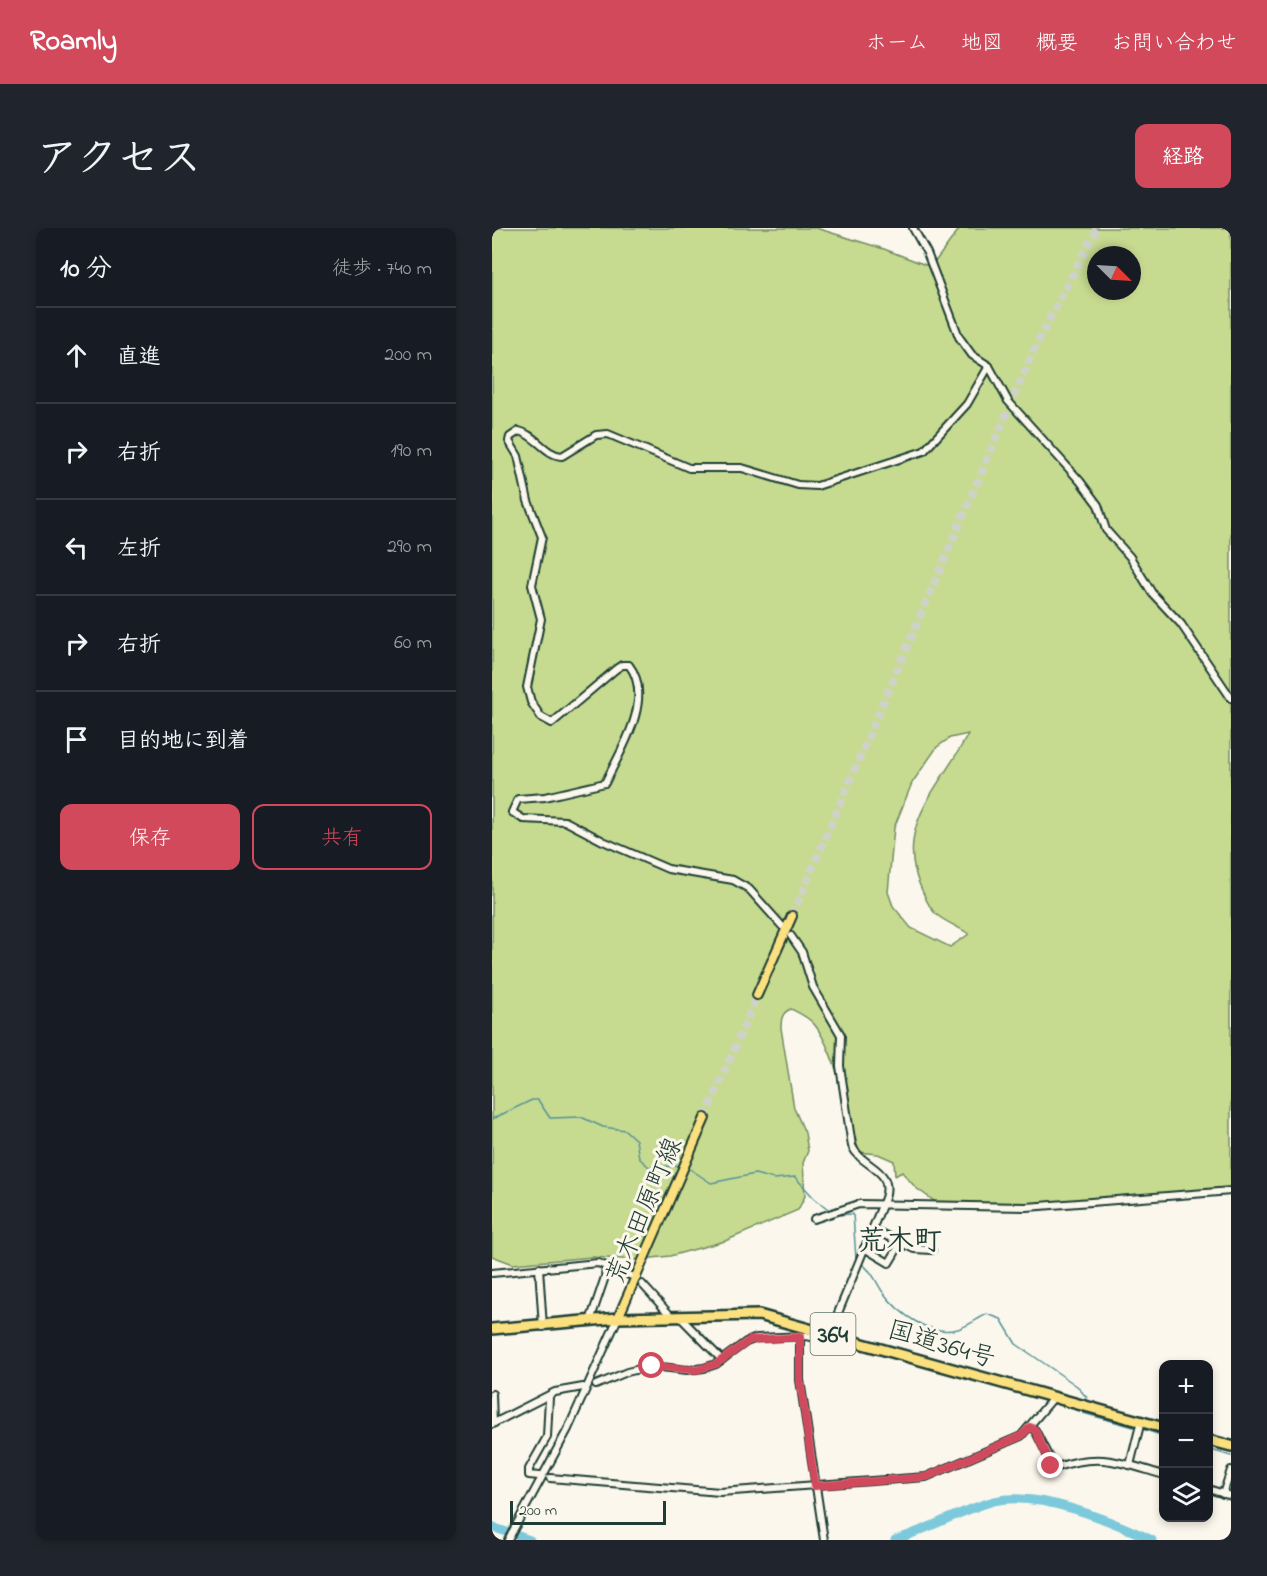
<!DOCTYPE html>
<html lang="ja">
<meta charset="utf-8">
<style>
:root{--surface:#171b24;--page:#20242c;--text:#f1f3f6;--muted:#9ea1a6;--line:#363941;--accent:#d1495b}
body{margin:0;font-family:"Indie Flower","Klee One",sans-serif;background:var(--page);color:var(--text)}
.controls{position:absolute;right:18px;bottom:18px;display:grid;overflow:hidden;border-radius:12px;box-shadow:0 3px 9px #0003}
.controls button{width:54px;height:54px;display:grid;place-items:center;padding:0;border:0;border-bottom:2px solid var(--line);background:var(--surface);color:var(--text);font:30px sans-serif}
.compass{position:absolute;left:595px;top:18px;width:54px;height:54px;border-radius:50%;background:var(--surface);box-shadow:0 3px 9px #0003;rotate:114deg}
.scale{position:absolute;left:18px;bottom:15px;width:156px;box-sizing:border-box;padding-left:6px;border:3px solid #1f3d34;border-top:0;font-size:16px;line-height:21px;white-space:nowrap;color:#1f3d34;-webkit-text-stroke:4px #fbf7ec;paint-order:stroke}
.stop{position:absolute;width:18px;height:18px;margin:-14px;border:4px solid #d1495b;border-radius:50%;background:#fff}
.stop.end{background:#d1495b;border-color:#fff;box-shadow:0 2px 6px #0008}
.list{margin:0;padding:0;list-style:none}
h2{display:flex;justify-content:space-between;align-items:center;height:78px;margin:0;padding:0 24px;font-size:26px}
h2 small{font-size:20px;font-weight:400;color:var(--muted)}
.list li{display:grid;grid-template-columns:39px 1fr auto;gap:18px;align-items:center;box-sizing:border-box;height:96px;padding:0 24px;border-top:2px solid var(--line)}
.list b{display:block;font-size:22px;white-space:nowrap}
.list em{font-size:20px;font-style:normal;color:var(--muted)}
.actions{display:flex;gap:12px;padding:18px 24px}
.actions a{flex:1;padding:14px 0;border:2px solid var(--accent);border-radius:12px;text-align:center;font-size:21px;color:var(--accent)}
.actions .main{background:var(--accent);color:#fff}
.icon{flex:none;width:33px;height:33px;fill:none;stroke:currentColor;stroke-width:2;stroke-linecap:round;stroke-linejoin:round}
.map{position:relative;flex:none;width:739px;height:1312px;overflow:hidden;border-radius:12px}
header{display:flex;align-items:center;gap:36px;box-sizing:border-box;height:84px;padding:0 30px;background:var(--accent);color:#fff}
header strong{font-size:28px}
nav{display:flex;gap:33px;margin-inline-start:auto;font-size:21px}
.intro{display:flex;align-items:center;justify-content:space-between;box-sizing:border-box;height:144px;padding:0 36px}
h1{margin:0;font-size:42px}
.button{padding:15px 27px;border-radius:12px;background:var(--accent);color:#fff;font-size:21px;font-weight:700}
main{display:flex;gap:36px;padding:0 36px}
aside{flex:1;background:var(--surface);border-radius:12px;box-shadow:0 3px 9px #0003}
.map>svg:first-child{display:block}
.green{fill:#c6db90;stroke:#728c62;stroke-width:1.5;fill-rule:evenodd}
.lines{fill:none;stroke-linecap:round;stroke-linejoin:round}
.stream{stroke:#579198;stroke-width:1.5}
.river{stroke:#7cc9db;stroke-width:9}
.major-tunnel{stroke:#cfd2c7;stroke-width:8;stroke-dasharray:8 4;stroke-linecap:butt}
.minor-casing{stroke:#1f3d34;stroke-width:10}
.major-casing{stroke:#1f3d34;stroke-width:12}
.highway-casing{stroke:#1f3d34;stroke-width:14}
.minor{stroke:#fbf7ec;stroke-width:6}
.major{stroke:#fbe080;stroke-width:8}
.highway{stroke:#fbe080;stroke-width:9}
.route{stroke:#d1495b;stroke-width:8}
.labels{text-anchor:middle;stroke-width:6;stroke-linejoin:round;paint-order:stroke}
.shield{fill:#fbf7ec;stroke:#61756b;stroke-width:1.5}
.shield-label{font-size:24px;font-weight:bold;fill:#1f3d34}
.street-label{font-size:26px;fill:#1f3d34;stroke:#fbf7ec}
.quarter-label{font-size:28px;font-weight:bold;fill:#1f3d34;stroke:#fbf7ec}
</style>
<header>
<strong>Roamly</strong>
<nav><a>ホーム</a><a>地図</a><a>概要</a><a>お問い合わせ</a></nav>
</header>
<div class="intro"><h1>アクセス</h1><a class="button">経路</a></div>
<main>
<aside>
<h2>10 分<small>徒歩 · 740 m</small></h2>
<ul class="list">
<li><svg class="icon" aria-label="ahead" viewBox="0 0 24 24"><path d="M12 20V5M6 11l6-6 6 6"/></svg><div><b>直進</b></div><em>200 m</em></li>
<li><svg class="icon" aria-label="right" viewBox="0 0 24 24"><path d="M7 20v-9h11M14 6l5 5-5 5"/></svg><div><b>右折</b></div><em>190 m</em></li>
<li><svg class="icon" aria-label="left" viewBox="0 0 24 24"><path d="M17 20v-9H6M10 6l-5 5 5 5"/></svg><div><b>左折</b></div><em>290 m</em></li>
<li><svg class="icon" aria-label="right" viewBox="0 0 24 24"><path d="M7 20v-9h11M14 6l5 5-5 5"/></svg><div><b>右折</b></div><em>60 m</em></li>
<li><svg class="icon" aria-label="arrive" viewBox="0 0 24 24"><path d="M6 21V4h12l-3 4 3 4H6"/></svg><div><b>目的地に到着</b></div></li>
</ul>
<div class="actions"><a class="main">保存</a><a>共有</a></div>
</aside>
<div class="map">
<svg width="739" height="1312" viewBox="0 0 739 1312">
<rect width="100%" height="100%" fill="#fbf7ec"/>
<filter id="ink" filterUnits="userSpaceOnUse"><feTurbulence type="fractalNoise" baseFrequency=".0167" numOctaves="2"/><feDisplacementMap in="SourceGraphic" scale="12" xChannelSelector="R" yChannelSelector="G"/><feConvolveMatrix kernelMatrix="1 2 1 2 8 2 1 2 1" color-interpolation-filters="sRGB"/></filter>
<g filter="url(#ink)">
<path class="green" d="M0,0H324L392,21L439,39L468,0H739V960L576,975H445L424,960L410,944L403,948L402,933L386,926L367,924C358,892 343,821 322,796C316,789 307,785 299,781C290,784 289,791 289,800L302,880L313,905L316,923L311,935L313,968L306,982L233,1013L178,1028L143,1032L100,1029L21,1036L0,1028ZM604,27H640V63H604ZM476,506C451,556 400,598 429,660C433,669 437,681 445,687C455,695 467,699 477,706L458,719L419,700L401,678L396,664L402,600L420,555L445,519L458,510Z"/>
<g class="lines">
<g class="stream">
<path d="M0,891L40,872H46L58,890L89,889L111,899L133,902L144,912L147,930L157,939L188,938"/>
<path d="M195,939L219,955L263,946L282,951L303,949L322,970L340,984"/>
<path d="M343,987L361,986L364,1032"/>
<path d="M368,1035C379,1041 383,1052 390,1063C406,1085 437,1109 466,1101C476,1098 485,1091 495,1086L509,1091L524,1116L585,1158L595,1170"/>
<path d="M592,1183L591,1185L645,1200"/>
<path d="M650,1201L672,1208"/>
<path d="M716,1221L739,1228"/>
</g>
<g class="river">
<path d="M0,1299L38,1312"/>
<path d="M403,1312C437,1301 467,1283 502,1273C546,1262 620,1293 660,1312"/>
</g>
<g class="major-tunnel">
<path d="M300,688L544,117L605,0"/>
<path d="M213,890L265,767"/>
</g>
<defs>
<g id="minor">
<path d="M421,0L435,25L467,109L480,127L497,138L516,173L588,253L606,277L614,302L638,329L660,365L689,396L739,470"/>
<path d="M290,698L257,661L241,652L176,641L111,613L73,593L31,591L20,584L26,571L53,569L113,555C128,524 163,471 137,437H130L124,441L60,495L49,489L39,474L35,459L49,391L40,357L50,309L36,273L26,228L17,213L18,209L27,203C44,207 53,227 70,228L104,207L116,206L197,240H250L306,257L325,258L432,223L475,176L497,138"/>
<path d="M322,991L367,976L535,979L739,963"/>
<path d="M380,1001L422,1021L440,1022"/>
<path d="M372,1020L397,1035L409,1015"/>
<path d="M47,1040L51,1099"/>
<path d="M0,1045L106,1035L145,1050"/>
<path d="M150,1056L179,1088"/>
<path d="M187,1088L230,1132"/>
<path d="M98,1093L113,1049L114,1038"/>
<path d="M308,1109V1152L332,1312"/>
<path d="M104,1157L135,1144L160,1138L195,1142L212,1140L224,1136L254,1114L265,1110L314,1108L335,1112L393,970C402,940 370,940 360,918L348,838L349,807L321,759L310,724L299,708"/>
<path d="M0,1166L1,1196"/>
<path d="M0,1196L63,1164L91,1159"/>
<path d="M538,1199L543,1202L562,1240C608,1224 627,1234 672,1247"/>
<path d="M638,1237L649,1193"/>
<path d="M47,1248L37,1247V1241L55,1209L57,1169"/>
<path d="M58,1250L228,1264L434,1249L529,1208L562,1169"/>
<path d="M716,1261L739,1268"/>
<path d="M731,1266L739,1242"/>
<path d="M16,1312L76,1201L126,1090"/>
</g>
<g id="major">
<path d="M265,767L300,688"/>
<path d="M126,1090L213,890"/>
</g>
<g id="highway">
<path d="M0,1101L126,1090L267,1087L672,1200"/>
<path d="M716,1212L739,1218"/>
</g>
</defs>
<use href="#minor" class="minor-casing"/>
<use href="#major" class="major-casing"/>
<use href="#highway" class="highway-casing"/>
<use href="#minor" class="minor"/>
<use href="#major" class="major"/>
<use href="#highway" class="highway"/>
</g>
</g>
<g class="lines" filter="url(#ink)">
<path class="route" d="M160,1138L204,1142L224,1136L258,1112L308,1109V1152L323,1258L434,1249L529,1208L538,1199L543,1202L559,1238"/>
</g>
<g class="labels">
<rect class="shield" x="318.5" y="1085" width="45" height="42" rx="4.5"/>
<g class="shield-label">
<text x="341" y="1114">364</text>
</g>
<g class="street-label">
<text transform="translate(151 982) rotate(-67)" y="9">荒木田原町線</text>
<text transform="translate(450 1115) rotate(16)" y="9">国道364号</text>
</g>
<g class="quarter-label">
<text x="408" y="1021">荒木町</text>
</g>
</g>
</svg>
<div class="controls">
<button>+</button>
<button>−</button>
<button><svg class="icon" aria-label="layers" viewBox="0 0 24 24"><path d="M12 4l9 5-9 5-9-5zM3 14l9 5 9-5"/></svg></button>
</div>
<svg class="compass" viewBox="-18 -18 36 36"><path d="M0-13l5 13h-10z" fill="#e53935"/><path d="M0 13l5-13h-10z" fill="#9ea1a6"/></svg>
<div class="scale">200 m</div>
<div class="stop" style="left:160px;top:1138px"></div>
<div class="stop end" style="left:559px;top:1238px"></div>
</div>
</main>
